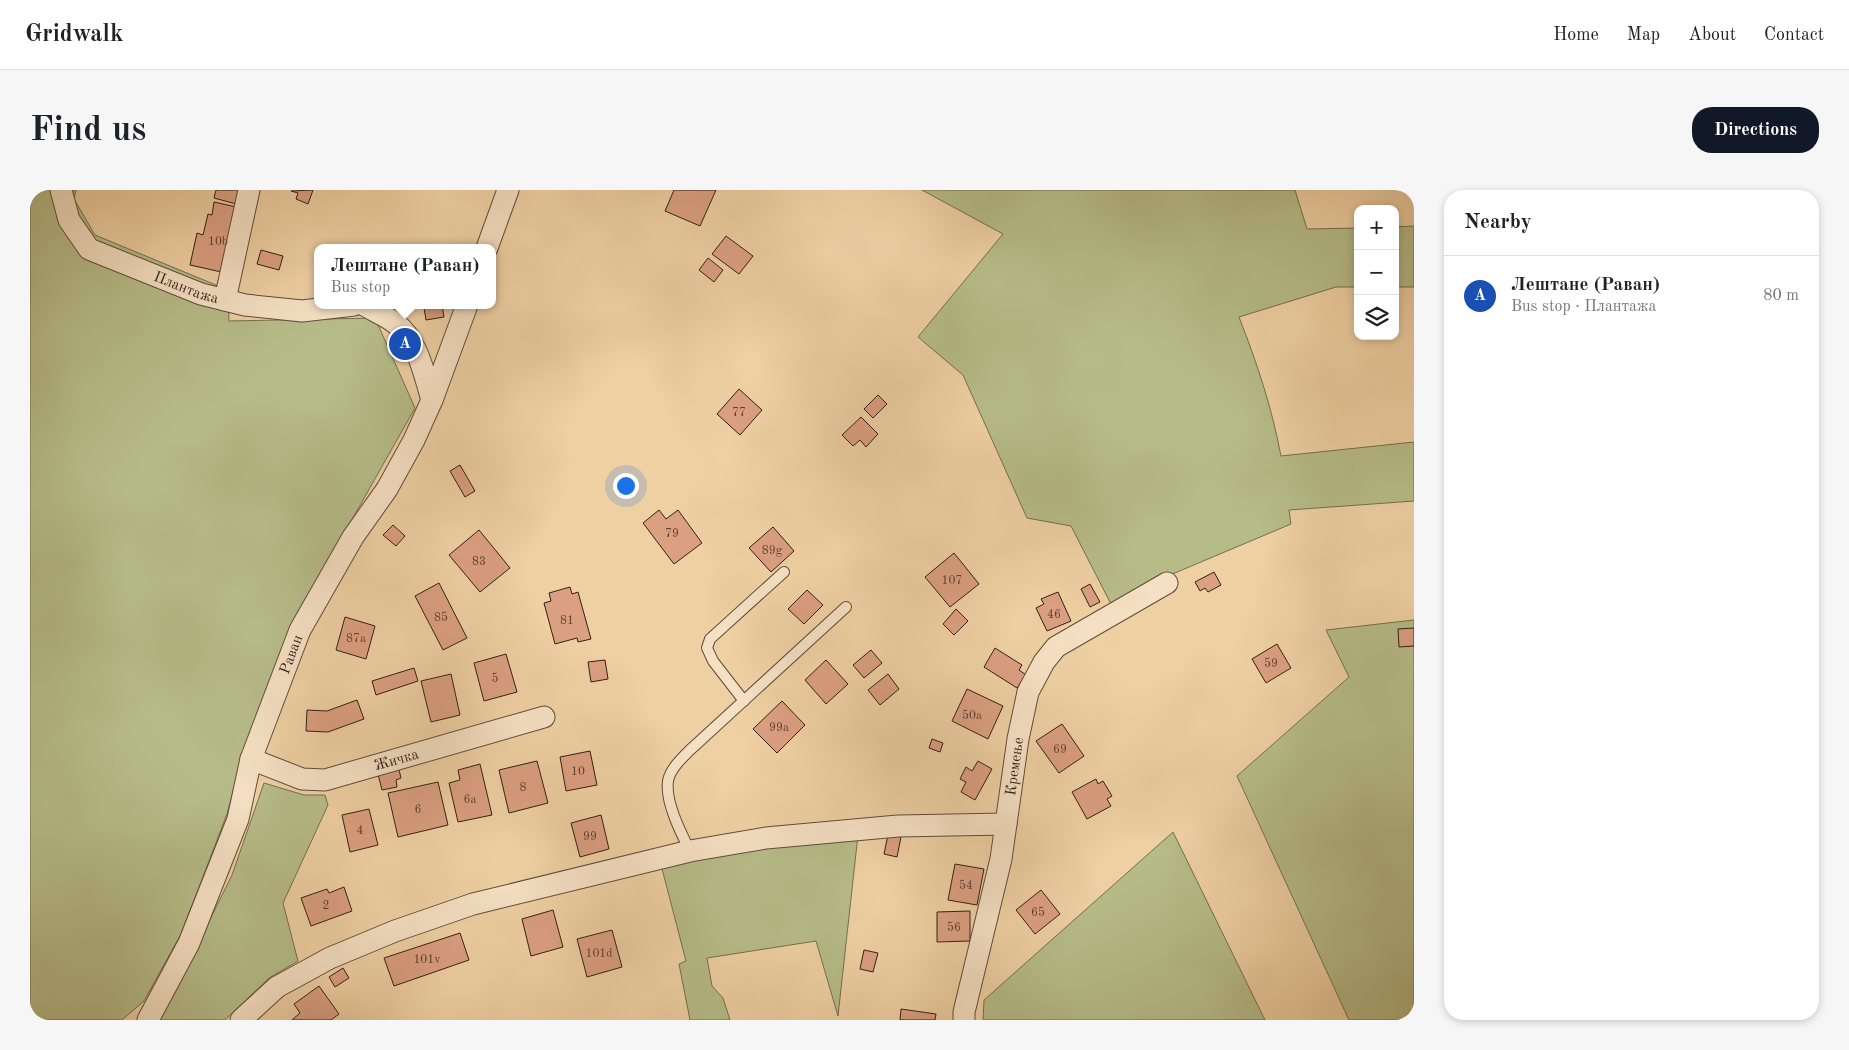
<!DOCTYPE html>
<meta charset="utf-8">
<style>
:root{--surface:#fff;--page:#f6f6f6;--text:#202124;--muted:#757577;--line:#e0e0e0;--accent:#111827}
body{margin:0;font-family:"Old Standard TT",serif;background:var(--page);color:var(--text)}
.controls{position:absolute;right:15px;top:15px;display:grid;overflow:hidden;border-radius:10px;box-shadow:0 2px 8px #0003}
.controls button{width:45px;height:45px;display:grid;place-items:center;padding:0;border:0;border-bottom:1px solid var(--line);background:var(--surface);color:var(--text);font:25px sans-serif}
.you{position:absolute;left:595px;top:295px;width:18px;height:18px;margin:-12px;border:4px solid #fff;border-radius:50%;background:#1a73e8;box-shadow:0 0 0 8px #1a73e833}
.badge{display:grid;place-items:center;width:32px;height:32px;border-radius:50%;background:var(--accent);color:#fff;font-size:16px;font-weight:700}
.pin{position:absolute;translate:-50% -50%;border:2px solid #fff;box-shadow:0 1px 5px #0006}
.popup{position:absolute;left:284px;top:54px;width:182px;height:65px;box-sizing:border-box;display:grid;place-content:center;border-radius:10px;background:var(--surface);filter:drop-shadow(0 1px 4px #0005);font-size:16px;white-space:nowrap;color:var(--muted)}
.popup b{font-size:19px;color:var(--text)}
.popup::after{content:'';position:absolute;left:50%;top:100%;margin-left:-10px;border:10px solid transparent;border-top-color:var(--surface)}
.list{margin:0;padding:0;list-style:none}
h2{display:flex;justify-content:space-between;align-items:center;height:65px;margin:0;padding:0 20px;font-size:21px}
h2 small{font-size:16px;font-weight:400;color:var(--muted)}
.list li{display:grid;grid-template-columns:32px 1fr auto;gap:15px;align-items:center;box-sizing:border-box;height:80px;padding:0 20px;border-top:1px solid var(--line)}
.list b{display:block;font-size:19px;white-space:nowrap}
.list p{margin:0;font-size:16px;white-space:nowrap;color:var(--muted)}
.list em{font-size:16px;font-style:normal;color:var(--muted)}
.icon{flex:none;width:28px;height:28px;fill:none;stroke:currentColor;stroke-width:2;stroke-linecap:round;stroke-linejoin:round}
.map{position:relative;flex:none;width:1384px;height:830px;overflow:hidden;border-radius:20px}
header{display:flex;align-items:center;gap:30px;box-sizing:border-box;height:70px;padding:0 25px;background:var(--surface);border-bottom:1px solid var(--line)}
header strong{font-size:24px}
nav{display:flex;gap:28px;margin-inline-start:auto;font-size:18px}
.intro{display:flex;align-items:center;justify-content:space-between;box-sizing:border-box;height:120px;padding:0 30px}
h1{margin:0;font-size:35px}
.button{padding:12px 22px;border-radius:20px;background:var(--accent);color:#fff;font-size:18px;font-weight:700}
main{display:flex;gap:30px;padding:0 30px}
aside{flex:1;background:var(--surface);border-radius:20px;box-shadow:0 2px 8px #0003}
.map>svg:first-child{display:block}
.green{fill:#b6bc88;stroke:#746e50}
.building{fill:#db9f81;stroke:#311f18}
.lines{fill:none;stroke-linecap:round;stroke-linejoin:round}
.lane-casing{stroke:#604b3b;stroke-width:12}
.street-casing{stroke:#604b3b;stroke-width:23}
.lane{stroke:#f5e0c3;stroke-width:10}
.street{stroke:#f5e0c3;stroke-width:21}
.labels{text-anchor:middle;stroke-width:4.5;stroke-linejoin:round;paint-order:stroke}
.number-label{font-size:12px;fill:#5c3f32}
.street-label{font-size:15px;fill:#311f18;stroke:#f5e0c3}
</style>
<header>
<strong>Gridwalk</strong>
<nav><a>Home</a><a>Map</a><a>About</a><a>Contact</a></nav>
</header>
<div class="intro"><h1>Find us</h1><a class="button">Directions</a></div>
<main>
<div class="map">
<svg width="1384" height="830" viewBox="0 0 1384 830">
<rect width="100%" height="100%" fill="#efd0a3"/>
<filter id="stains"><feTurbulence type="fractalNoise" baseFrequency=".004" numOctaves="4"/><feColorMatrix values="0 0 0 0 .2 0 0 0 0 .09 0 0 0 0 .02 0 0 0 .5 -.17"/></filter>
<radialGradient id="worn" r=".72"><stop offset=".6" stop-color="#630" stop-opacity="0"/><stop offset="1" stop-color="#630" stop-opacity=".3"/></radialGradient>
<g class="green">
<path d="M0,0H46L44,9L65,45L198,100L199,131L345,128L385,218L259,441L212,568L197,624L151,744L114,811L92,830H0Z"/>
<path d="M892,0H1265L1277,39L1328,38V97H1306L1209,127C1227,173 1242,218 1251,266L1384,252V311L1259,320L1261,334L1133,388L1083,418L1041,336L997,328L933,185L888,147L973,44Z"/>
<path d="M1384,36V97H1365V37Z"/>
<path d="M1384,430V830H1319L1207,586L1319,487L1296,440Z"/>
<path d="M234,593L274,605H295L298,615L253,713L268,771L239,788L195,830H130L202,685Z"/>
<path d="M1143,642L1235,830H953L954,810Z"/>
<path d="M828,645L808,826L786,751L677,768L682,796L693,808L700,830H660L649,774L656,771L631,675L658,667Z"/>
</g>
<g class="building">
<path d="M186,0H214L210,15L184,8Z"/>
<path d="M283,0L278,14L266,9L268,3L261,1Z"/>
<path d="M644,0H686L670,36L635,21Z"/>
<path d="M184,12L211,18L196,83L160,75L167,43L173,45L178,24L182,25Z"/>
<path d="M696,46L723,66L709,84L682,64Z"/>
<path d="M231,60L253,66L249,80L227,74Z"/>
<path d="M678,68L693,80L684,92L669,80Z"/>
<path d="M412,115L414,127L396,130L394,118Z"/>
<path d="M709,199L732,220L710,245L687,224Z"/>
<path d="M848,205L857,214L843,228L834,219Z"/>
<path d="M831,227L848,244L836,257L830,250L823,256L812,245Z"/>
<path d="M430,275L445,301L435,307L420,281Z"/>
<path d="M629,320L636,329L648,320L672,353L644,374L613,333Z"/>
<path d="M363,335L375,346L366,356L353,345Z"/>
<path d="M743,337L764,361L741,382L719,358Z"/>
<path d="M449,340L480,378L450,402L419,365Z"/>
<path d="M924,363L949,394L920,417L895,387Z"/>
<path d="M1184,382L1191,395L1178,402L1175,398L1170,401L1165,392Z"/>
<path d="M409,393L437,448L413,460L385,406Z"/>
<path d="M1060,394L1070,412L1060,417L1051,399Z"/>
<path d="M540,397L542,404L548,402L561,449L548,452L547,448L525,454L514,413L521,411L519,403Z"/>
<path d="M777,400L793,415L774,434L758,419Z"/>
<path d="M1028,402L1041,431L1017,441L1006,418L1014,414L1011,409Z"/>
<path d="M926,419L938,431L924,445L913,434Z"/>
<path d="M315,427L345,436L336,469L306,460Z"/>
<path d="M1384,438V456L1369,457L1368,439Z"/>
<path d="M1247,454L1261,478L1236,493L1222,469Z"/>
<path d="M965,458L992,475L989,480L996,485L987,498L954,477Z"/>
<path d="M841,460L852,473L834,488L823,475Z"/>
<path d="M476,464L487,502L454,511L444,473Z"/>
<path d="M575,470L578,489L561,492L558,472Z"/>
<path d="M796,470L818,494L796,514L775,490Z"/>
<path d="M384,478L388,491L346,505L342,491Z"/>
<path d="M421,484L430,525L401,532L391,491Z"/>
<path d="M858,484L869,499L850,515L838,500Z"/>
<path d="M937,499L973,516L958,549L922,531Z"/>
<path d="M327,510L334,529L298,542L276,541L277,520L297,521Z"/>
<path d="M752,511L775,535L747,563L723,539Z"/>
<path d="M1032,534L1054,566L1029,583L1006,551Z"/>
<path d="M902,549L913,553L910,562L899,558Z"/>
<path d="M560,561L567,595L536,601L530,567Z"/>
<path d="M507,571L518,613L479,623L469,580Z"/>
<path d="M948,571L962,579L945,610L931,602L936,592L930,589L936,577L942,581Z"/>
<path d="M450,574L462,625L428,632L419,593L430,590L428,580Z"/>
<path d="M347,580H369L371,588L366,590L367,597L352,600Z"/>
<path d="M1066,589L1068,594L1073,591L1082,606L1077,609L1081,616L1057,629L1042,602Z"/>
<path d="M408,592L418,635L368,647L358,603Z"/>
<path d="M339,619L348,655L320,662L312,625Z"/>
<path d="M571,625L579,659L550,667L541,633Z"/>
<path d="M859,640L872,642L867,667L854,664Z"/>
<path d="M925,674L954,679L947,715L918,710Z"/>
<path d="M314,697L322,721L281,736L271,708L297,699L299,703Z"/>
<path d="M1011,700L1030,724L1005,744L986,720Z"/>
<path d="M523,720L533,757L501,766L492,729Z"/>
<path d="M940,721V751L907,752V722Z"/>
<path d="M582,740L592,777L557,787L547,749Z"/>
<path d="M430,743L439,770L364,796L354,768Z"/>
<path d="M834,760L848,763L843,782L830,779Z"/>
<path d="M313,778L319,788L305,797L299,787Z"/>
<path d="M289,796L309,824L301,830H262L270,823L264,814Z"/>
<path d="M871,819L906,824L905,830H870Z"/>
</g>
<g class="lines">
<defs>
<g id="lane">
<path d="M714,511L683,471L677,458L680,449L754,382"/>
<path d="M660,661C651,643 635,612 638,591C640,579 652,568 660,560L816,417"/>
</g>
<g id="street">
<path id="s1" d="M31,0L39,30L59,59L171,104L215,115L272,121L324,115"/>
<path d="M457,58L478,0"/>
<path d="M195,110L219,0"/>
<path d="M334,115C344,121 356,126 365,133C388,150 394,184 402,210"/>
<path id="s2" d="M221,569L272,589L295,590L514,527"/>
<path id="s3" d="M118,830L159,753L208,629L221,569L270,440L323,347L357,299L384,250L402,210L437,115"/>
<path d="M211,830L247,797L300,768L365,741L443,714L660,661L736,648L868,636L976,634"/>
<path id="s4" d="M934,830V822L971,669L988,549L998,502L1014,472L1026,457L1137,393"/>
</g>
</defs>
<use href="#lane" class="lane-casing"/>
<use href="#street" class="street-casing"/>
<use href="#lane" class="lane"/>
<use href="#street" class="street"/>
</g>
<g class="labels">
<g class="number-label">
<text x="188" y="55">10b</text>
<text x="709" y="226">77</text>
<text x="642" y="347">79</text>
<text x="742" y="364">89g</text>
<text x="449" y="375">83</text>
<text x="922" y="394">107</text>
<text x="1024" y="428">46</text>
<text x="411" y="431">85</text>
<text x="537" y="434">81</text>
<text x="326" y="452">87a</text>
<text x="1241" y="477">59</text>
<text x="465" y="492">5</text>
<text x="942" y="529">50a</text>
<text x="749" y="541">99a</text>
<text x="1030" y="563">69</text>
<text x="548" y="585">10</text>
<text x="493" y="601">8</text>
<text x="440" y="613">6a</text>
<text x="388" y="623">6</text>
<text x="330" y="644">4</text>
<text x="560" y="650">99</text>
<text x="936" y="699">54</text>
<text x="296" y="719">2</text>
<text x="1008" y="726">65</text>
<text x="924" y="741">56</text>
<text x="569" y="767">101d</text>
<text x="397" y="773">101v</text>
</g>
<g class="street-label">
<text dy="5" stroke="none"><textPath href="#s1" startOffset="171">Плантажа</textPath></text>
<text dy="5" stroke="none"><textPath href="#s3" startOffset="394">Раван</textPath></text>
<text dy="5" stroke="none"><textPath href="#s2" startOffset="152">Жичка</textPath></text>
<text dy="5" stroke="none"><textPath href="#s4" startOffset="259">Кремење</textPath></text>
</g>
</g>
<rect width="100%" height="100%" filter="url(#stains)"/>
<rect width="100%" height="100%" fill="url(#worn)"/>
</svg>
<div class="controls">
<button>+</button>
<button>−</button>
<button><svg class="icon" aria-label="layers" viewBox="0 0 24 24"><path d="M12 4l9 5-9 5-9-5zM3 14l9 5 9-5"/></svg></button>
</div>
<div class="you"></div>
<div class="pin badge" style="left:375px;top:154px;background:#1a4fb4">A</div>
<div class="popup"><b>Лештане (Раван)</b>Bus stop</div>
</div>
<aside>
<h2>Nearby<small></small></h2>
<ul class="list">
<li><span class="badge" style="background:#1a4fb4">A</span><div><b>Лештане (Раван)</b><p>Bus stop · Плантажа</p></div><em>80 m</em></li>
</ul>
</aside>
</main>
